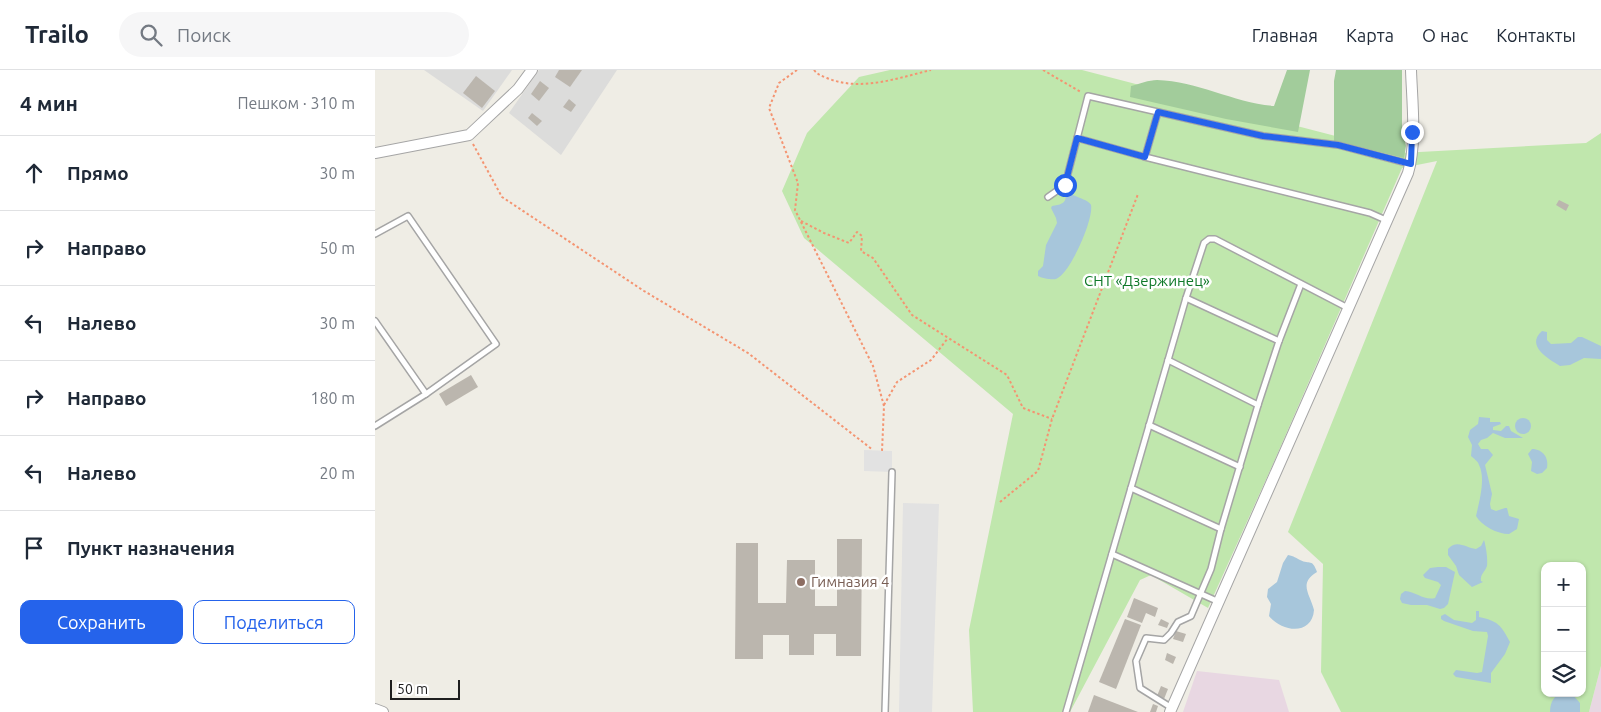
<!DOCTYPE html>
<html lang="ru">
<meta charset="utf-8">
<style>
:root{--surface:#fff;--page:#f6f6f7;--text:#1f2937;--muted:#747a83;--line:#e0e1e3;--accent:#2563eb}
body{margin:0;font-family:Ubuntu,sans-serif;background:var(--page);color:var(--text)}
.controls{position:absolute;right:15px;bottom:15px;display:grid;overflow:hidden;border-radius:10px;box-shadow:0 1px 4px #0004}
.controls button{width:45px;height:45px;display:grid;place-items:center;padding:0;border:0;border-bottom:1px solid var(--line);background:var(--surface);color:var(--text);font:25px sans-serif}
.scale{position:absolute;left:15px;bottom:12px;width:70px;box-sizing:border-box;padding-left:5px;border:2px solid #1e1e1e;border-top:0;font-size:14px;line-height:18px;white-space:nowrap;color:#1e1e1e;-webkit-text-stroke:4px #fff;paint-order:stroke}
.stop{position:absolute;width:15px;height:15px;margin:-11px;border:4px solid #2563eb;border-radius:50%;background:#fff}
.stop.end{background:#2563eb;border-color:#fff;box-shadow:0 1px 5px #0008}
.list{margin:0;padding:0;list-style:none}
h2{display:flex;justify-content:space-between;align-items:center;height:65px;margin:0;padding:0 20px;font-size:21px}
h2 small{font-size:16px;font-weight:400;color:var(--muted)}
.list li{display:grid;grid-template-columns:32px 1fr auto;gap:15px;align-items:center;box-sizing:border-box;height:75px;padding:0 20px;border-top:1px solid var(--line)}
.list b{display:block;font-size:19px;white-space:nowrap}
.list em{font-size:16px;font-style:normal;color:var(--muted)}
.actions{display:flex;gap:10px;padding:15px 20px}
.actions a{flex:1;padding:11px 0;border:1px solid var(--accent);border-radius:10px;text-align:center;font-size:18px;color:var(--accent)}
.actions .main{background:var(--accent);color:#fff}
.icon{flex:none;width:28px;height:28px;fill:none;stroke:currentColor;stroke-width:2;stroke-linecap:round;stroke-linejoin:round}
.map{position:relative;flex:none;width:1226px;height:642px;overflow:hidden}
header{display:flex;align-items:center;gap:30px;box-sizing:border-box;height:70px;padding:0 25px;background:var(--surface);border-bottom:1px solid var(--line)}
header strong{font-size:24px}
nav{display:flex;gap:28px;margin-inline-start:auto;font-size:18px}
.search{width:350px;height:45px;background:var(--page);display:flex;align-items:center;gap:12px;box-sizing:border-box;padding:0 18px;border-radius:28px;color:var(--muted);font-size:19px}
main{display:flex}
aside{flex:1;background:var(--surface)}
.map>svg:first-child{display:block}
.residential{fill:#dcdcdb}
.industrial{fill:#e8d7e2}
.grass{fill:#c0e7ad;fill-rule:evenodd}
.forest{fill:#a2cc9b}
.parking{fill:#e2e2e2}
.water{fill:#a7c6db}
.building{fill:#bbb6ae}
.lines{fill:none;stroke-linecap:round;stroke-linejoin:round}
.lane-casing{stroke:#a5a5a5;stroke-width:8}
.street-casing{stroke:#a5a5a5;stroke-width:12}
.path{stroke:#f49471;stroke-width:2;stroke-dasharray:2.5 2.5;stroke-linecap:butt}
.lane{stroke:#fff;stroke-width:5}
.street{stroke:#fff;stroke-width:10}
.route{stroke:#2563eb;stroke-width:6}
.education-dot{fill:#8d6e63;stroke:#fff;stroke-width:2}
.labels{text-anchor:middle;stroke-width:5;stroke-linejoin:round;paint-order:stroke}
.park-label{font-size:15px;fill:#10792a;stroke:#fff}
.education-label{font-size:15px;fill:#785e54;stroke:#fff;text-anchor:start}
</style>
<header>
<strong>Trailo</strong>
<div class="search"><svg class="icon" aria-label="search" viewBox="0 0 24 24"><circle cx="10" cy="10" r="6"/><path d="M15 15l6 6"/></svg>Поиск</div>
<nav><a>Главная</a><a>Карта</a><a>О нас</a><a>Контакты</a></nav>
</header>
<main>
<aside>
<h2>4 мин<small>Пешком · 310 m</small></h2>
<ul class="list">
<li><svg class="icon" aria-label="ahead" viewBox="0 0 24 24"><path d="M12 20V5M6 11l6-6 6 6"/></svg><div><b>Прямо</b></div><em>30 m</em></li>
<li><svg class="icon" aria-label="right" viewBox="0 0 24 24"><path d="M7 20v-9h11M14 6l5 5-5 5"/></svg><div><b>Направо</b></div><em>50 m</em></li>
<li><svg class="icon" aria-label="left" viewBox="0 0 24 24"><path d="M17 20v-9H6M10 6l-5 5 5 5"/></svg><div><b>Налево</b></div><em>30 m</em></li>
<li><svg class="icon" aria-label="right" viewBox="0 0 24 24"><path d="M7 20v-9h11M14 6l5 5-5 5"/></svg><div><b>Направо</b></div><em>180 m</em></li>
<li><svg class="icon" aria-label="left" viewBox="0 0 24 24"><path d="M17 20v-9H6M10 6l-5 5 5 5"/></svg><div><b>Налево</b></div><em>20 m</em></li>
<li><svg class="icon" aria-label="arrive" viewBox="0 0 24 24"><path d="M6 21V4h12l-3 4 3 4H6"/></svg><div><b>Пункт назначения</b></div></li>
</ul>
<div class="actions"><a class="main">Сохранить</a><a>Поделиться</a></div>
</aside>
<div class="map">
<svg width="1226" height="642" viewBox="0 0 1226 642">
<rect width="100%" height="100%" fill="#efede5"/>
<g class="residential">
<path d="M49,0H137L108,41Z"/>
<path d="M164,0H242L186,85L134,43Z"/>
</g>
<g class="industrial">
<path d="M1226,596V642H1214Z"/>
<path d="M822,601L904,610L914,642H808Z"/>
</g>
<path class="grass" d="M515,0H707L1026,83L1211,73L1226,63V596L1214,642H966L946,602L948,494L913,462L1062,91L1027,98L898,394L833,538L776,505L765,510L695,642H598L594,560L638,344L429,168L407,121L432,63L484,7ZM1170,496H1207V623H1170Z"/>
<g class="forest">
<path d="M912,0H935L923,62L851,49L755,27L756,16C764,14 774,10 782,10C823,11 859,33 899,36Z"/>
<path d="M961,0H1027V59L1031,76L1029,88L959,71V11Z"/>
</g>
<g class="parking">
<path d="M489,380L517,381V402L489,401Z"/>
<path d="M528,433L564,434L557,642H524Z"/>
</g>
<g class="water">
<path d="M689,121C695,125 715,130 716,135C719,149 695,204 681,209C677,210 666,208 663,206V201L668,196L671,175L682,153L681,148L676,138L677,136C687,135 694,132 689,121Z"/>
<path d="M1167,261L1172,262V270L1176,274L1196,273L1203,267H1207L1226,276V289L1209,288L1195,295L1185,296C1174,289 1150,276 1167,261Z"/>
<path d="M1104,347L1115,348V352H1125L1126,354L1118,357V360L1126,361L1131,356H1134L1136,361L1148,368H1130L1118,363L1112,368L1106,370L1103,374L1106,379H1113L1118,385L1110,395L1117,424L1115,434L1116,439L1121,441L1130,438H1132L1134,446L1144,449L1142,459L1134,464C1122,464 1107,456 1101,446C1104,433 1111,408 1104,395C1103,391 1099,389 1096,386L1097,375L1093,367L1095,360L1103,354Z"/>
<circle cx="1148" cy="356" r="8"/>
<path d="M1157,379C1168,379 1174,388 1172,398L1167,403L1162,404L1156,401L1157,392L1153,384Z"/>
<path d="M1109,470C1111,476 1113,490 1112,496C1110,502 1105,504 1106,511L1108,512L1097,517L1084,505L1081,496L1073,485V479C1082,469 1091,478 1101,479L1106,476Z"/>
<path d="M913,485C919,486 921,488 925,490C935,495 937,488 942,502C923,513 935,524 939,540C937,566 907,562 894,546L896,534L892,527L893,519L902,512L908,493Z"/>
<path d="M1063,497H1071L1080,502L1073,534L1069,538L1065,539L1052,535H1036L1027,533L1025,529L1026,524L1030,521C1041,522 1050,531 1060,528L1066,515L1063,512L1050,508L1048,505L1055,498Z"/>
<path d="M1101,541H1104V547C1123,551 1126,555 1135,572L1130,584L1116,603V613L1081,607L1078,604L1081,600L1102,603L1107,602L1113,566L1112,562L1098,561L1069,551L1066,549V546L1070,544L1079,550L1097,553L1101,550Z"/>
<path d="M1191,623L1197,624L1205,633V642H1175C1175,631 1180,623 1191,623Z"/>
</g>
<g class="building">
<path d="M184,0H207L195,17L180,7Z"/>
<path d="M101,6L120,21L107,38L88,23Z"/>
<path d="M165,11L174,18L164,31L156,24Z"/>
<path d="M194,29L201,35L196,42L188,37Z"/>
<path d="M157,43L167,51L162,56L153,48Z"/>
<path d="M1184,130L1194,135L1191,141L1181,135Z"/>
<path d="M96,305L103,317L71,336L64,324Z"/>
<path d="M462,469H487L486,586H461V564H439V585H414V565H388V589H360L361,473H383V533H411L412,490H440V536H462Z"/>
<path d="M759,528L783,538L780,547L771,543L767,553L752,547Z"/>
<path d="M750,549L766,555L741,619L724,612Z"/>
<path d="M786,549L794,553L792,558L783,555Z"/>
<path d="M801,561L811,564L808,572L798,569Z"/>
<path d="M792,583L801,587L798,594L790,590Z"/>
<path d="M786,616L793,619L789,629L782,626Z"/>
<path d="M719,625L763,642H713Z"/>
<path d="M778,634L783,636L781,642H775Z"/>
</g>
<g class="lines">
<defs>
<g id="lane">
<path d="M702,68L770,87L783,42"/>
<path d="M770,87L995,143L1013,151"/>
<path d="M673,127L690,115L713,26L888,66L963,75L1035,94"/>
<path d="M0,164L33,146L121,274L51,324L0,356"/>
<path d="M811,228L904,271"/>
<path d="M0,251L51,324"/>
<path d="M793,290L883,335"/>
<path d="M774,355L865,397"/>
<path d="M756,418L846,459"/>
<path d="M737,484L844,532"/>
<path d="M797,638L765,618L761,591L771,568L789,570L796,563L803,552L816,546L836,499L846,459L883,335L904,271L926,214"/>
<path d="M510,642L517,402"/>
<path d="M691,642L811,228L829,173L834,169H840L973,238"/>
</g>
<g id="street">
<path d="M0,83L94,65L143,19L157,0"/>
<path d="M0,639L8,642"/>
<path d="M795,642L1033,103C1042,73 1037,31 1036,0"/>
</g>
</defs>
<use href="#lane" class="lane-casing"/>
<use href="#street" class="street-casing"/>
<g class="path">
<path d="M422,0L404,13L394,38L423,113L420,140L498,296L509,336L507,381"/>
<path d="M439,0C443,5 447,6 452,8C485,22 523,8 556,0"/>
<path d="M668,0L706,22"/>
<path d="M98,74L127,127L269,221L373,283L498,380"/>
<path d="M426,151L449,163L474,173L482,162L487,166L486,181L498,188L537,245L632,305L648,338L677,349"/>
<path d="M509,335L522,312L556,290L573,268"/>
<path d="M625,432L663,401L677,349L763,124"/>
</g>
<use href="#lane" class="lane"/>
<use href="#street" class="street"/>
</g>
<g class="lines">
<path class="route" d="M690,115L702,68L770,87L783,42L888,66L963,75L1036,94L1037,62"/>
</g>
<circle class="education-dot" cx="426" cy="512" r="5"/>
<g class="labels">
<g class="park-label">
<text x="772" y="216">СНТ «Дзержинец»</text>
</g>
<g class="education-label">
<text x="436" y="517">Гимназия 4</text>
</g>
</g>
</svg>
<div class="controls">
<button>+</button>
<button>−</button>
<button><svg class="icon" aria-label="layers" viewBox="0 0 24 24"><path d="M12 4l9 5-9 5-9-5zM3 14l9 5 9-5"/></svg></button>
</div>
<div class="scale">50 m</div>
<div class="stop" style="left:690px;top:115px"></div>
<div class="stop end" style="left:1037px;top:62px"></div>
</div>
</main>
